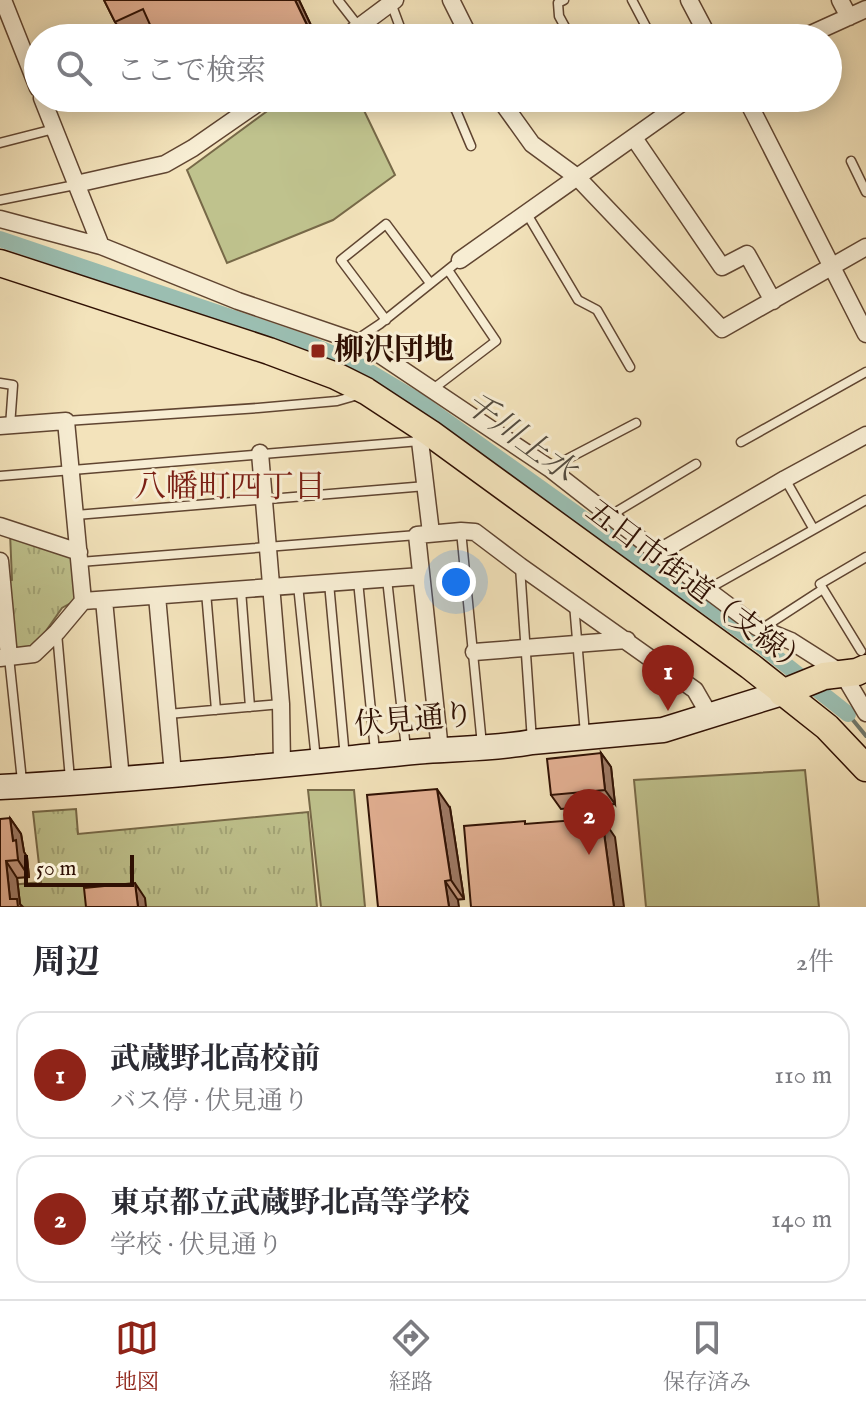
<!DOCTYPE html>
<html lang="ja">
<head>
<meta charset="utf-8">
<style>
  :root { --surface:#fff; --page:#f7f7f7; --text:#2b2b33; --muted:#7c7c81; --line:#e1e1e2; --accent:#8f2418 }
  body { margin:0; font-family:"IM FELL English","Noto Serif JP",serif; background:var(--page); color:var(--text) }
  .scale { position:absolute; left:24px; bottom:20px; width:110px; box-sizing:border-box; padding-left:8px; border:4px solid #2f1003; border-top:0; font-size:22px; line-height:28px; white-space:nowrap; color:#2f1003; -webkit-text-stroke:6px #f7edd3; paint-order:stroke }
  .you { position:absolute; left:456px; top:582px; width:28px; height:28px; margin:-20px; border:6px solid #fff; border-radius:50%; background:#1a73e8; box-shadow:0 0 0 12px #1a73e833 }
  .badge { display:grid; place-items:center; width:52px; height:52px; border-radius:50%; background:var(--accent); color:#fff; font-size:26px; font-weight:700 }
  .pin { position:absolute; translate:-50% -66px; filter:drop-shadow(0 2px 4px #0008) }
  .pin::after { content:''; position:absolute; top:42px; width:28px; height:24px; background:inherit; clip-path:polygon(0 0,100% 0,50% 100%) }
  .list { margin:0; padding:0; list-style:none }
  h2 { display:flex; justify-content:space-between; align-items:center; height:104px; margin:0; padding:0 32px; font-size:34px }
  h2 small { font-size:26px; font-weight:400; color:var(--muted) }
  .list li { display:grid; grid-template-columns:52px 1fr auto; gap:24px; align-items:center; box-sizing:border-box; height:128px; margin:0 16px 16px; padding:0 16px; border:2px solid var(--line); border-radius:24px }
  .list b { display:block; font-size:30px; white-space:nowrap }
  .list p { margin:0; font-size:26px; white-space:nowrap; color:var(--muted) }
  .list em { font-size:26px; font-style:normal; color:var(--muted) }
  .icon { flex:none; width:44px; height:44px; fill:none; stroke:currentColor; stroke-width:2; stroke-linecap:round; stroke-linejoin:round }
  .map { position:relative; flex:none; width:866px; height:907px; overflow:hidden }
  .search { position:absolute; background:var(--surface); box-shadow:0 4px 20px #0003; left:24px; right:24px; top:24px; height:88px; display:flex; align-items:center; gap:20px; box-sizing:border-box; padding:0 28px; border-radius:44px; color:var(--muted); font-size:30px }
  .sheet { height:392px; background:var(--surface) }
  nav { display:flex; justify-content:space-around; align-items:center; box-sizing:border-box; height:112px; border-top:2px solid var(--line); background:var(--surface); font-size:22px; color:var(--muted) }
  nav a { display:grid; justify-items:center; gap:4px }
  nav .on { color:var(--accent) }
  .map>svg:first-child { display:block }
  .grass { fill:#bfc28d; stroke:#776948; stroke-width:2 }
  .park { fill:url(#park-tufts); stroke:#776948; stroke-width:2 }
  .lines { fill:none; stroke-linecap:round; stroke-linejoin:round }
  .stream { stroke:#70786b; stroke-width:4 }
  .canal { stroke:#9bbeb1; stroke-width:16 }
  .lane-casing { stroke:#604531; stroke-width:11 }
  .street-casing { stroke:#604531; stroke-width:19 }
  .secondary-casing { stroke:#2f1003; stroke-width:27 }
  .primary-casing { stroke:#2f1003; stroke-width:29 }
  .lane { stroke:#f7edd3; stroke-width:8 }
  .street { stroke:#f7edd3; stroke-width:16 }
  .secondary { stroke:#f7edd3; stroke-width:24 }
  .primary { stroke:#f3e3bb; stroke-width:26 }
  .wall { fill:#c3977e; stroke:#2f1003; stroke-width:2 }
  .shaded-wall { fill:#9f7b67; stroke:#2f1003; stroke-width:2 }
  .building { fill:#e3b093; stroke:#2f1003; stroke-width:2 }
  .poi-dot { fill:#8f2418; stroke:#f7edd3; stroke-width:3 }
  .labels { text-anchor:middle; dominant-baseline:central; stroke-width:6; stroke-linejoin:round; paint-order:stroke }
  .poi-label { font-size:30px; font-weight:bold; fill:#2f1003; stroke:#f7edd3; text-anchor:start }
  .street-label { font-size:30px; fill:#2f1003; stroke:#f7edd3 }
  .water-label { font-size:32px; font-style:italic; fill:#554d40; stroke:#f7edd3 }
  .neighbourhood-label { font-size:32px; fill:#7a1f14; stroke:#f7edd3 }
</style>
</head>
<body>
<div class="map">
<svg width="866" height="907" viewBox="0 0 866 907">
  <defs>
    <pattern id="park-tufts" width="24" height="20" patternUnits="userSpaceOnUse" patternTransform="scale(2)"><rect width="24" height="20" fill="#bfc28d"/><path d="M3 7l-1-3M5 7V3M7 7l1-3M15 17l-1-3M17 17v-4M19 17l1-3" fill="none" stroke="#a4a678"/></pattern>
  </defs>
  <rect width="100%" height="100%" fill="#f3e3bb"/>
  <filter id="stains"><feTurbulence type="fractalNoise" baseFrequency=".0025" numOctaves="4"/><feColorMatrix values="0 0 0 0 .2 0 0 0 0 .09 0 0 0 0 .02 0 0 0 .5 -.17"/></filter>
  <radialGradient id="worn" r=".72"><stop offset=".6" stop-color="#630" stop-opacity="0"/><stop offset="1" stop-color="#630" stop-opacity=".3"/></radialGradient>
  <path class="grass" d="M285,98H358L395,175L333,220L227,263L187,170Z
    M805,770L819,907H646L634,780Z
    M308,790H354L365,907H321Z"/>
  <path class="park" d="M10,533L75,554L78,599L62,608L32,651L12,654L6,581L12,580Z
    M76,809L78,834L308,812L317,907H0V886L41,882L33,812Z"/>
  <g class="lines">
    <path class="stream" d="M848,714L866,736"/>
    <path class="canal" d="M0,239L310,344L355,363L417,400L762,646L848,714"/>
    <defs>
      <path id="lane" d="M338,0L359,27
        M564,0L558,3L559,16L571,38
        M632,0L652,38
        M391,3L404,38
        M428,98L455,108L471,146
        M0,143L54,129
        M851,161L866,192
        M0,200L75,185
        M527,214L578,300L597,310L630,367
        M386,320L341,260L386,224L430,283
        M356,340L380,324L460,260
        M0,383L13,385L10,426
        M433,389L496,341L448,270
        M66,421L258,408L337,401L358,395
        M741,442L866,372
        M550,468L636,423
        M0,476L420,441
        M785,479L813,528
        M76,515L426,486
        M611,515L696,464
        M461,531L482,745
        M80,562L417,535
        M520,567L532,741
        M387,579L406,749
        M358,581L375,751
        M329,583L345,758
        M298,585L316,760
        M708,589L866,500
        M241,590L250,707
        M206,592L216,710
        M574,604L585,734
        M763,628L823,589
        M57,633L70,779
        M861,651L820,584L866,557
        M9,657L22,781
        M168,714L281,704"/>
      <path id="street" d="M3,0L38,88
        M451,0L470,38
        M689,0L709,38
        M840,0L849,17
        M344,38L395,0
        M802,38L866,9
        M42,98L101,246
        M499,98L532,144L577,177L722,329L866,247
        M746,98L866,334
        M634,138L722,267L747,254L773,301
        M76,184L165,164L193,148L265,98
        M0,219L101,246L238,301L355,341L373,350L549,468L658,553L757,627L791,641L843,674L866,713
        M460,260L689,98
        M0,426L66,421L83,601
        M430,433L420,441L431,533
        M260,453L281,704L282,765
        M0,526L79,552
        M658,553L785,479L866,435
        M0,561L9,657
        M157,596L173,774
        M104,600L121,779
        M474,652L627,640
        M0,658L34,654L57,632L83,601L421,576
        M440,750L417,535L461,531L475,532L520,566L695,690L710,716"/>
      <path id="secondary" d="M0,787C135,780 269,766 403,753C446,748 489,750 532,742L663,730L782,693"/>
      <path id="primary" d="M0,263L269,351L336,376L366,391L430,433L750,666L827,727L866,768
        M782,693L824,676L857,672L866,668"/>
    </defs>
    <use href="#lane" class="lane-casing"/>
    <use href="#street" class="street-casing"/>
    <use href="#secondary" class="secondary-casing"/>
    <use href="#primary" class="primary-casing"/>
    <use href="#lane" class="lane"/>
    <use href="#street" class="street"/>
    <use href="#secondary" class="secondary"/>
    <use href="#primary" class="primary"/>
  </g>
  <path class="wall" d="M104,0H299L317,38H156L152,29L132,38H126L115,22Z
    M601,753L611,767L615,804L561,809L551,795Z
    M450,808L464,899L378,907Z
    M10,818L21,834L24,852L27,857L29,877L17,878L20,904L0,907Z"/>
  <path class="shaded-wall" d="M295,0H299L317,38H316L307,25Z
    M601,753L611,767L615,804L605,790Z
    M437,789L450,808L464,899L451,880Z
    M10,818L21,834L24,852L27,857L29,877L18,860L13,841Z
    M602,818L615,837L624,907H614Z
    M6,861L17,878L20,904L23,907H15L10,899Z
    M445,881L458,900L459,907H449Z
    M135,883L145,898L146,907H138Z"/>
  <path class="building" d="M104,0H295L307,25L277,38H156L143,9L115,22Z
    M732,30L735,38L715,37Z
    M601,753L605,790L551,795L547,759Z
    M437,789L451,880L445,881L449,907H378L367,795Z
    M10,818L13,841L16,840L18,860L6,861L10,899H17L18,907H0V819Z
    M602,818L614,907H471L464,826L525,821V824Z
    M135,883L138,907H86L84,888Z"/>
  <rect class="poi-dot" x="310" y="343" width="16" height="16" rx="4"/>
  <g class="labels">
    <g class="poi-label">
      <text x="334" y="351">柳沢団地</text>
    </g>
    <g class="street-label">
      <text transform="translate(697 589) rotate(37)">五日市街道（支線）</text>
      <text transform="translate(414 721) rotate(-5)">伏見通り</text>
    </g>
    <g class="water-label">
      <text transform="translate(519 438) rotate(36)">千川上水</text>
    </g>
    <g class="neighbourhood-label">
      <text x="230" y="488">八幡町四丁目</text>
    </g>
  </g>
  <rect width="100%" height="100%" filter="url(#stains)"/>
  <rect width="100%" height="100%" fill="url(#worn)"/>
</svg>
<div class="scale">50 m</div>
<div class="you"></div>
<div class="pin badge" style="left:668px;top:711px">1</div>
<div class="pin badge" style="left:589px;top:855px">2</div>
<div class="search"><svg class="icon" aria-label="search" viewBox="0 0 24 24"><circle cx="10" cy="10" r="6"/><path d="M15 15l6 6"/></svg>ここで検索</div>
</div>
<section class="sheet">
<h2>周辺<small>2件</small></h2>
<ul class="list">
<li><span class="badge">1</span><div><b>武蔵野北高校前</b><p>バス停 · 伏見通り</p></div><em>110 m</em></li>
<li><span class="badge">2</span><div><b>東京都立武蔵野北高等学校</b><p>学校 · 伏見通り</p></div><em>140 m</em></li>
</ul>
</section>
<nav>
<a class="on"><svg class="icon" aria-label="map" viewBox="0 0 24 24"><path d="M3 6l6-2 6 2 6-2v14l-6 2-6-2-6 2zM9 4v14M15 6v14"/></svg>地図</a>
<a><svg class="icon" aria-label="directions" viewBox="0 0 24 24"><path d="M12 3l9 9-9 9-9-9zM9 14v-3h6M13 9l2 2-2 2"/></svg>経路</a>
<a><svg class="icon" aria-label="saved" viewBox="0 0 24 24"><path d="M7 4h10v16l-5-4-5 4z"/></svg>保存済み</a>
</nav>
</body>
</html>
